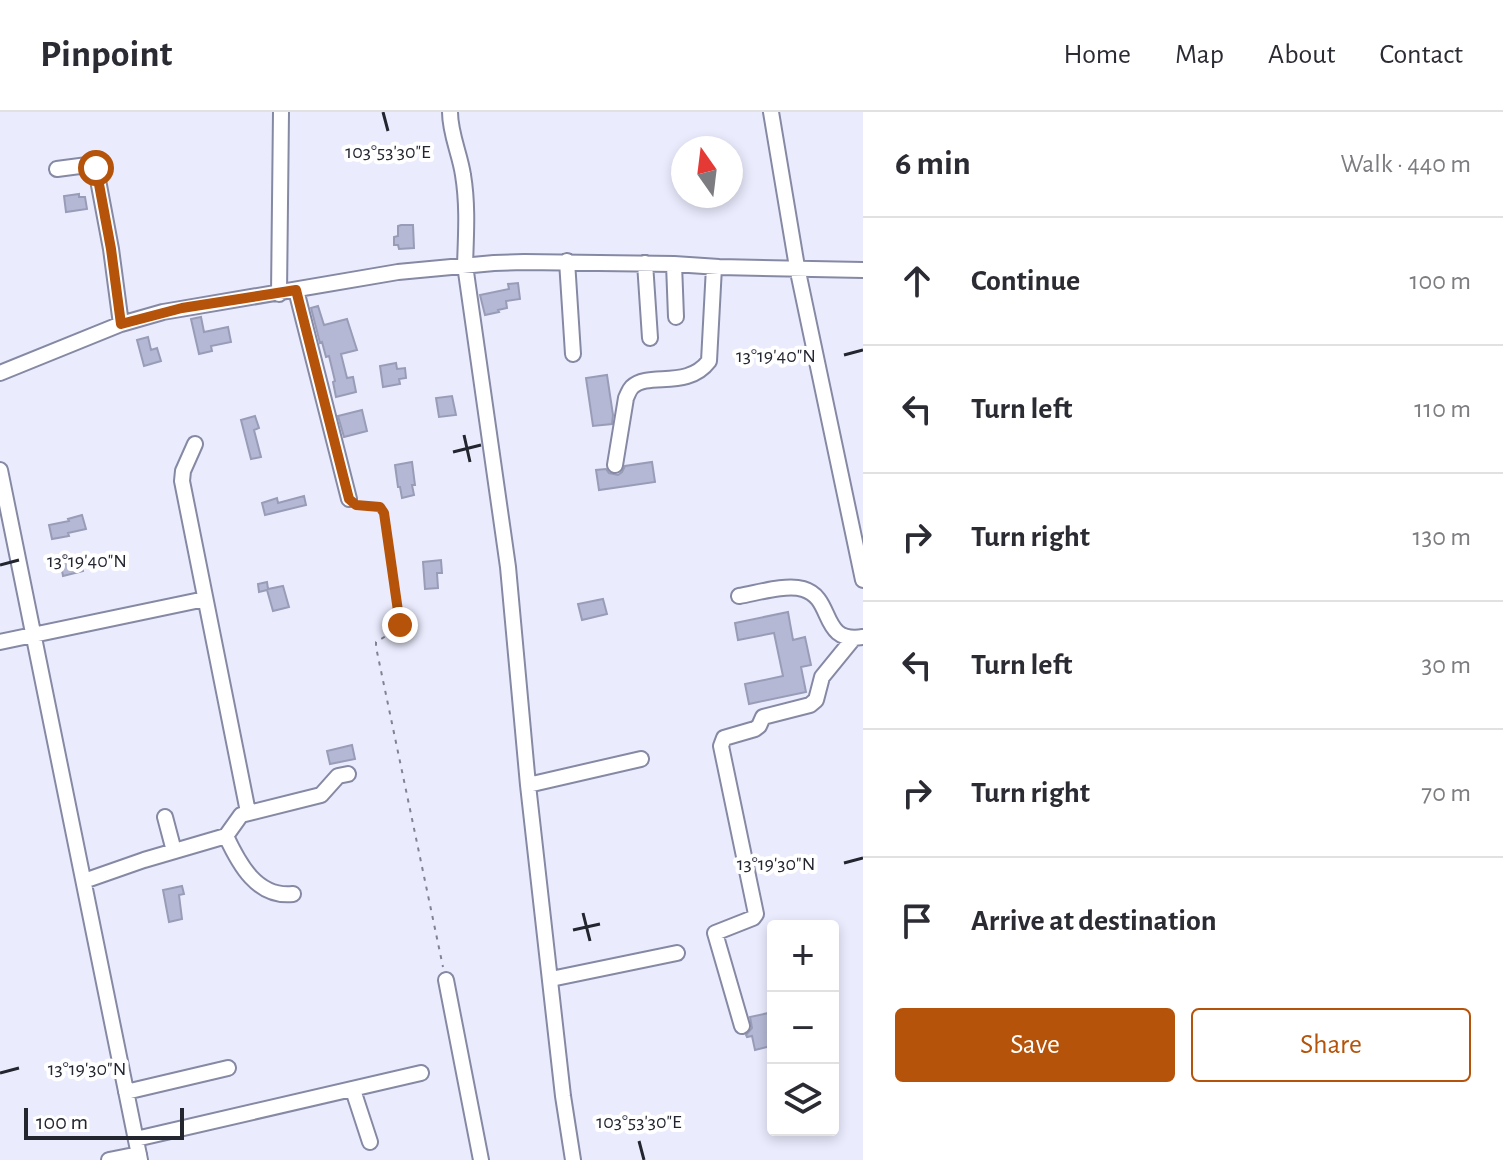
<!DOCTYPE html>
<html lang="en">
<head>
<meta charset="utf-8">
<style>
  :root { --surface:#fff; --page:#f2f2f3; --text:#2b2b33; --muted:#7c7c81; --line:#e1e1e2; --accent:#b45309 }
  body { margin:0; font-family:"Alegreya Sans",sans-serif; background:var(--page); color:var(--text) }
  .controls { position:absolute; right:24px; bottom:24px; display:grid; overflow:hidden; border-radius:8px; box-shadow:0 4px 12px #0003 }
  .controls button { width:72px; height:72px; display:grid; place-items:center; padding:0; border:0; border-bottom:2px solid var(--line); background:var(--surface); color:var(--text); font:40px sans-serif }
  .compass { position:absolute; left:671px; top:24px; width:72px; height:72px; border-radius:50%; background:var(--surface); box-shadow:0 4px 12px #0003; rotate:346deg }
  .scale { position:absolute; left:24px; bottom:20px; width:160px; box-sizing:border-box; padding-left:8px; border:4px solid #23252f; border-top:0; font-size:22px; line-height:28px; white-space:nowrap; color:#23252f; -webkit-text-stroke:6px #fff; paint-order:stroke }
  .stop { position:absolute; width:24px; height:24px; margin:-18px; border:6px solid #b45309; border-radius:50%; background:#fff }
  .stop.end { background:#b45309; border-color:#fff; box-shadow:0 2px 8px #0008 }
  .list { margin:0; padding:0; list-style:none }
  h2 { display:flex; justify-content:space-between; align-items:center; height:104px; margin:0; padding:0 32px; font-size:34px }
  h2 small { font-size:26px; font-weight:400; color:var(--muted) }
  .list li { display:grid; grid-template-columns:52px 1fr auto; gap:24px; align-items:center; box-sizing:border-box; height:128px; padding:0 32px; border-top:2px solid var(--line) }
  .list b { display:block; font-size:30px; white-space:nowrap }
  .list em { font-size:26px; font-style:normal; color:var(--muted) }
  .actions { display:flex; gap:16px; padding:24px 32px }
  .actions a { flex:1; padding:18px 0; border:2px solid var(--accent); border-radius:8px; text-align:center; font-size:28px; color:var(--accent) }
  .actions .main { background:var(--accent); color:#fff }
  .icon { flex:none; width:44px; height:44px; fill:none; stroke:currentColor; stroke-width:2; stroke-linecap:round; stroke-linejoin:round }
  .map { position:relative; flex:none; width:863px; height:1048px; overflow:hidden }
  header { display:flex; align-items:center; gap:48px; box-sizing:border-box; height:112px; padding:0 40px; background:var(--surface); border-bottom:2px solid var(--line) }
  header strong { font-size:38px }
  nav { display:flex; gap:44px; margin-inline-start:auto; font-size:28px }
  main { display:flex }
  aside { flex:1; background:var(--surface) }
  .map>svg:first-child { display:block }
  .building { fill:#b4b8d4; stroke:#999cb7; stroke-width:2 }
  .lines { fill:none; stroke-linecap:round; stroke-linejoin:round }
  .minor-casing { stroke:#8689a4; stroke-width:18 }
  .path { stroke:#818391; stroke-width:2; stroke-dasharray:4 6; stroke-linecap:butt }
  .minor { stroke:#fff; stroke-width:14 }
  .route { stroke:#b45309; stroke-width:10 }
  .ticks { fill:none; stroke:#23252f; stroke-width:3 }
  .ticks-label { font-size:20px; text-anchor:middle; fill:#23252f; stroke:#fff; stroke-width:8; stroke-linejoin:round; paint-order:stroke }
</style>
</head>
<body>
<header>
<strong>Pinpoint</strong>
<nav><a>Home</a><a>Map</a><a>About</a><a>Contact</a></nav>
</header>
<main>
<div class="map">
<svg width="863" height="1048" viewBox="0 0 863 1048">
  <rect width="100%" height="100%" fill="#eaecfe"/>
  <path class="building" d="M79,82V85H85L87,97L66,100L64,84Z
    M401,113H413L414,136L399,137L398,133H394V125L398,124V114Z
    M518,171L520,187L506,189L507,196L498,198L499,200L485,203L480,183L509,177L508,172Z
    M318,194L324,213L347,207L357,238L341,242L347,266L353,265L356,280L336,285L333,270L335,269L329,244L326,245L322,230L320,231L311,196Z
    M201,205L204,220L228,215L231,230L211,234L212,239L199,242L191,207Z
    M148,225L151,238L157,236L161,249L144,254L137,228Z
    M396,251L397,257L405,256L406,266L399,267L400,272L383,275L380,254Z
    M607,263L613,303L612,312L593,314L586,266Z
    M452,284L456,303L439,305L436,286Z
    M362,298L367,319L344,325L338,304Z
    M255,304L259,316L254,318L261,345L251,347L241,308Z
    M412,350L415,373H412L414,383L402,386L400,375H398L395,353Z
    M652,350L655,370L599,378L596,358L606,357L609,361L618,363L622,360L625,354Z
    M304,384L306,393L265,403L262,391L277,386L278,391Z
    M82,403L86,417L68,421L69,424L52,427L49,413L69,409L68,407Z
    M68,442L69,445L74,444V448L80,446L83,459L63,464L61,453H58L56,445Z
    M441,448L442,461H437L438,476L425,477L423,450Z
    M267,470L268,477L283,474L289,495L273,499L267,478L259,480L258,472Z
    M603,487L607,502L582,508L578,492Z
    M788,500L793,528L805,525L811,553L801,555L806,580L749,592L745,572L783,564L774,521L738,528L735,511Z
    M352,633L355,647L330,652L327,639Z
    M182,774L184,782L179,783L182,807L169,810L163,778Z
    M773,900V920L768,921L771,934L755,938L752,924L747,925L746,923L752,916L750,905Z"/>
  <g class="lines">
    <defs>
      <path id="minor" d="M450,0C450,22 460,42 463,63C468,93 466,123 465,153L508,455L528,673L563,984L573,1048
        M771,0L797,155L863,468
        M57,57L95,52L111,137L121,212
        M567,149L573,242
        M645,151L650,226
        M674,152L676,205
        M296,178L349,387
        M279,182L281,0
        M0,261L121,212L163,200L398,160L494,151L524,150L674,152L719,155L863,158
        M195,332L183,359L182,369L248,700
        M615,353L626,286C628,282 629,278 632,275C649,259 687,278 709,249L714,155
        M0,358L140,1048
        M739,484C757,481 786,472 803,477C835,486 819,532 863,525
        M0,530L205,487
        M528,673L641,647
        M165,705L174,739
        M226,724C239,752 257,786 293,782
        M84,769L144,748L226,724L241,703L321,683L338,664L348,662
        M551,867L677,841
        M446,868L481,1048
        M742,914L715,821L753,806L756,802L721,634L724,626L755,617L759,614L763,605L810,593L816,588L822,565L853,527
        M353,978L370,1030
        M126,980L228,956
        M136,1027L421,961
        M109,1048L139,1042"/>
    </defs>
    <use href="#minor" class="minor-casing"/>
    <path class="path" d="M360,393L380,395L384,401L400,513L396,518L376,530V535L443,855"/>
    <use href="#minor" class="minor"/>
  </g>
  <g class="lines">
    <path class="route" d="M96,56L111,137L121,212L182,196L296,178L349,387L356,393L380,395L384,401L400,513"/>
  </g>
  <path class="ticks" d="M383,0L388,19M844,243L863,238M464,323L470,350M453,340L481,333M0,453L19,448M844,751L863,746M583,801L590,829M573,818L600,812M0,961L19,956M639,1029L644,1048"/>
  <g class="ticks-label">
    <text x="388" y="46">103°53'30"E</text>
    <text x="776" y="250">13°19'40"N</text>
    <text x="87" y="455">13°19'40"N</text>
    <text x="776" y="758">13°19'30"N</text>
    <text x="87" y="963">13°19'30"N</text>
    <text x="639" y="1016">103°53'30"E</text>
  </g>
</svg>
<div class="controls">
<button>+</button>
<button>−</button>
<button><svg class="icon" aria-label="layers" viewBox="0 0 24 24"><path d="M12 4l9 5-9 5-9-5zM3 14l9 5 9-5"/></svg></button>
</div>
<svg class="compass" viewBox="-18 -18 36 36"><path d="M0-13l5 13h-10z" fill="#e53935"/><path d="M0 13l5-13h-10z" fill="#7c7c81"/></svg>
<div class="scale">100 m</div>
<div class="stop" style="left:96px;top:56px"></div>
<div class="stop end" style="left:400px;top:513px"></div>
</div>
<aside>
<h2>6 min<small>Walk · 440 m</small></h2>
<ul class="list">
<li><svg class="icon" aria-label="ahead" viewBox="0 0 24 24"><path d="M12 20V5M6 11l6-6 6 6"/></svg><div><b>Continue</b></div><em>100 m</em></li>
<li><svg class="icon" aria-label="left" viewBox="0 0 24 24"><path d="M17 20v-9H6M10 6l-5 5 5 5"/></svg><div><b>Turn left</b></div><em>110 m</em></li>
<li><svg class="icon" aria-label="right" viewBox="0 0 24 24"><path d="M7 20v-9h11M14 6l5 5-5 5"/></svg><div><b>Turn right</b></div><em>130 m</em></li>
<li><svg class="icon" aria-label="left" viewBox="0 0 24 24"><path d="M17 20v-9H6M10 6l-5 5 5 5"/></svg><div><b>Turn left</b></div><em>30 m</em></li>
<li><svg class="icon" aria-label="right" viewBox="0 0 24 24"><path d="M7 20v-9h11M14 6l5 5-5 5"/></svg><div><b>Turn right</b></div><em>70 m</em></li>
<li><svg class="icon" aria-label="arrive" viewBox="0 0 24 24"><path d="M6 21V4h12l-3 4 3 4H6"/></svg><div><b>Arrive at destination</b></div></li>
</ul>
<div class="actions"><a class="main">Save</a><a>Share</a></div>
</aside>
</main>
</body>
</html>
